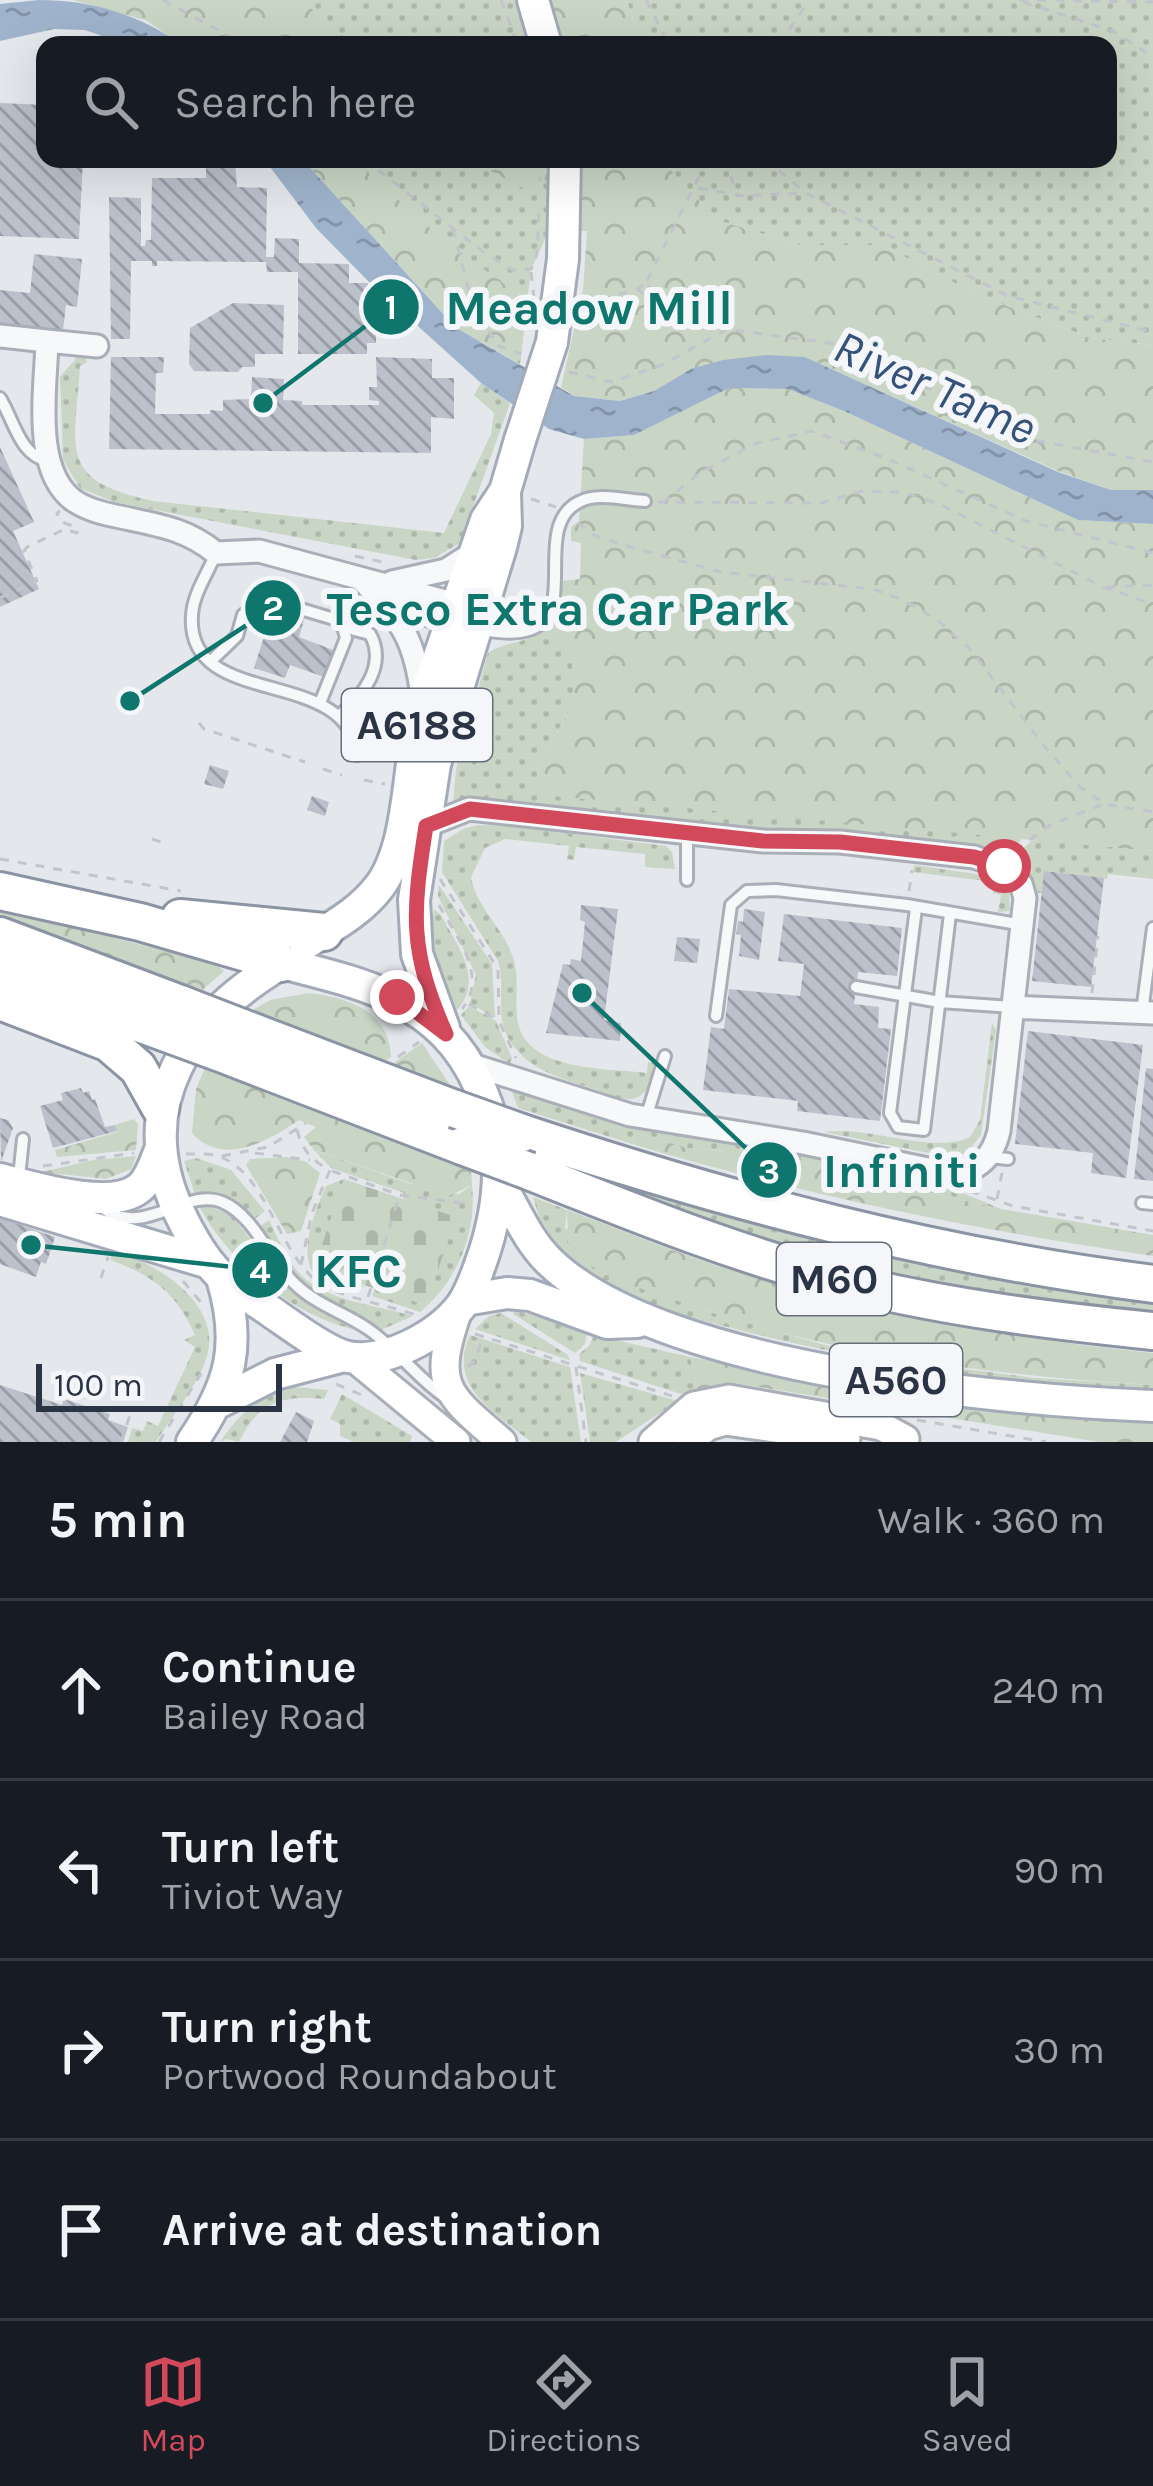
<!DOCTYPE html>
<html lang="en">
<head>
<meta charset="utf-8">
<style>
  :root { --surface:#171b24; --page:#20242c; --text:#f1f3f6; --muted:#9ea1a6; --line:#363941; --accent:#d1495b }
  body { margin:0; font-family:Karla,sans-serif; background:var(--page); color:var(--text) }
  .scale { position:absolute; left:36px; bottom:30px; width:246px; box-sizing:border-box; padding-left:12px; border:6px solid #2b3445; border-top:0; font-size:33px; line-height:42px; white-space:nowrap; color:#2b3445; -webkit-text-stroke:9px #f4f6f9; paint-order:stroke }
  .stop { position:absolute; width:36px; height:36px; margin:-27px; border:9px solid #d1495b; border-radius:50%; background:#fff }
  .stop.end { background:#d1495b; border-color:#fff; box-shadow:0 3px 12px #0008 }
  .list { margin:0; padding:0; list-style:none }
  h2 { display:flex; justify-content:space-between; align-items:center; height:156px; margin:0; padding:0 48px; font-size:51px }
  h2 small { font-size:39px; font-weight:400; color:var(--muted) }
  .list li { display:grid; grid-template-columns:78px 1fr auto; gap:36px; align-items:center; box-sizing:border-box; height:180px; padding:0 48px; border-top:3px solid var(--line) }
  .list b { display:block; font-size:45px; white-space:nowrap }
  .list p { margin:0; font-size:39px; white-space:nowrap; color:var(--muted) }
  .list em { font-size:39px; font-style:normal; color:var(--muted) }
  .icon { flex:none; width:66px; height:66px; fill:none; stroke:currentColor; stroke-width:2; stroke-linecap:round; stroke-linejoin:round }
  .map { position:relative; flex:none; width:1153px; height:1442px; overflow:hidden }
  .search { position:absolute; background:var(--surface); box-shadow:0 12px 48px #0002; left:36px; right:36px; top:36px; height:132px; display:flex; align-items:center; gap:30px; box-sizing:border-box; padding:0 42px; border-radius:24px; color:var(--muted); font-size:45px }
  .sheet { height:876px; background:var(--surface) }
  nav { display:flex; justify-content:space-around; align-items:center; box-sizing:border-box; height:168px; border-top:3px solid var(--line); background:var(--surface); font-size:33px; color:var(--muted) }
  nav a { display:grid; justify-items:center; gap:6px }
  nav .on { color:var(--accent) }
  .map>svg:first-child { display:block }
  .grass { fill:url(#grass-dots) }
  .forest { fill:url(#forest-crowns) }
  .cemetery { fill:url(#cemetery-stones) }
  .water { fill:url(#water-ripples) }
  .building { fill:url(#building-back-hatch) }
  .lines { fill:none; stroke-linecap:round; stroke-linejoin:round }
  .lane-casing { stroke:#a9aeb7; stroke-width:16 }
  .street-casing { stroke:#a9aeb7; stroke-width:27 }
  .secondary-casing { stroke:#a9aeb7; stroke-width:33 }
  .primary-casing { stroke:#a3abb8; stroke-width:36 }
  .highway-casing { stroke:#8b94a3; stroke-width:42 }
  .path { stroke:#c2c5cb; stroke-width:3; stroke-dasharray:9 9; stroke-linecap:butt }
  .lane { stroke:#f7f8fa; stroke-width:10 }
  .street { stroke:#f7f8fa; stroke-width:21 }
  .secondary { stroke:#fff; stroke-width:27 }
  .primary { stroke:#fff; stroke-width:30 }
  .highway { stroke:#fff; stroke-width:36 }
  .primary-bridge-casing { stroke:#a3abb8; stroke-width:36; stroke-linecap:butt }
  .highway-bridge-casing { stroke:#8b94a3; stroke-width:42; stroke-linecap:butt }
  .primary-bridge { stroke:#fff; stroke-width:30 }
  .highway-bridge { stroke:#fff; stroke-width:36 }
  .route { stroke:#d1495b; stroke-width:15 }
  .labels { text-anchor:middle; dominant-baseline:central; stroke-width:12; stroke-linejoin:round; paint-order:stroke }
  .shield { fill:#f4f6f9; stroke:#676e7b; stroke-width:3 }
  .shield-label { font-size:42px; font-weight:bold; fill:#2b3445 }
  .water-label { font-size:48px; font-style:italic; fill:#34527a; stroke:#f4f6f9 }
  .leader { fill:none; stroke:#0f766e; stroke-width:4.5 }
  .callout-dot { fill:#0f766e; stroke:#f4f6f9; stroke-width:4.5 }
  .mark-label { font-size:36px; text-anchor:middle; font-weight:bold; fill:#fff }
  .callout-label { font-size:48px; text-anchor:middle; font-weight:bold; fill:#0f766e; stroke:#f4f6f9; stroke-width:12; stroke-linejoin:round; paint-order:stroke }
</style>
</head>
<body>
<div class="map">
<svg width="1153" height="1442" viewBox="0 0 1153 1442">
  <defs>
    <pattern id="grass-dots" width="8" height="8" patternUnits="userSpaceOnUse" patternTransform="scale(3)"><rect width="8" height="8" fill="#c9d6c5"/><path d="M2 2h.1M6 6h.1" fill="none" stroke="#adb8ab" stroke-width="1.8" stroke-linecap="round"/></pattern>
    <pattern id="forest-crowns" width="20" height="18" patternUnits="userSpaceOnUse" patternTransform="scale(3)"><rect width="20" height="18" fill="#c9d6c5"/><path d="M2 6a3 3 0 1 1 6 0M12 15a3 3 0 1 1 6 0" fill="none" stroke="#adb8ab"/></pattern>
    <pattern id="cemetery-stones" width="16" height="16" patternUnits="userSpaceOnUse" patternTransform="scale(3)"><rect width="16" height="16" fill="#c9d6c5"/><path d="M2 7V4a2 2 0 0 1 4 0v3zM10 15v-3a2 2 0 0 1 4 0v3z" fill="#adb8ab"/></pattern>
    <pattern id="water-ripples" width="26" height="14" patternUnits="userSpaceOnUse" patternTransform="scale(3)"><rect width="26" height="14" fill="#9fb4cc"/><path d="M2 4q2-2 4 0t4 0M15 11q2-2 4 0t4 0" fill="none" stroke="#8293a7"/></pattern>
    <pattern id="building-back-hatch" width="6" height="6" patternUnits="userSpaceOnUse" patternTransform="scale(3)"><rect width="6" height="6" fill="#bbc0ca"/><path d="M-1 5l2 2M0 0l6 6M5-1l2 2" fill="none" stroke="#989da6"/></pattern>
  </defs>
  <rect width="100%" height="100%" fill="#e4e7ec"/>
  <path class="grass" d="M73,0H521L534,45H183L146,20Z
    M626,0H1153V345L1090,338L976,294L882,245H800L717,220L668,167L666,159H1108V45H644Z
    M302,159H552L553,223L531,269L520,364Z
    M78,356L85,357L87,362L80,366C75,450 56,480 153,501L444,533L491,434L494,413L474,395L481,383L510,403L460,543L434,558L416,560L114,502L80,488L63,460L60,377Z
    M544,631L572,648L574,703L536,768L544,795L1023,838L1004,857L453,805L456,769L488,653C505,641 525,644 544,631Z
    M478,825L510,826L666,846L672,852L675,869L645,867V854L576,847L574,860L567,859L569,846L505,839L485,848L471,877C476,908 506,930 514,961C520,982 513,1006 519,1027C533,1072 610,1068 647,1073L648,1062L654,1063L653,1083C646,1090 642,1098 631,1099C619,1100 605,1093 594,1089C560,1078 525,1070 507,1036C495,1012 506,985 498,961L442,872L444,841L463,829Z
    M1034,839L1153,851V879L1108,874L1107,879L1045,871L1042,893H1038L1017,860V853Z
    M914,865L996,877L1009,892L1010,911L998,912L1001,895L993,893L994,882L913,872Z
    M439,885L492,964L495,1018L470,1003L476,975L438,896Z
    M434,909L441,915C457,946 485,979 457,1010C439,981 429,942 434,909Z
    M469,1006L496,1021L512,1058L510,1064L485,1047L461,1015Z
    M992,1023L996,1030L981,1135L967,1153L955,1157L918,1151L824,1132C868,1125 933,1155 970,1137L980,1120Z
    M510,1086L951,1180V1188L1001,1209L773,1156L687,1148L636,1133L632,1144L518,1108Z
    M314,1150L408,1183L459,1194L472,1185C477,1233 457,1282 420,1312L372,1296L375,1288L426,1305L455,1217L403,1199L404,1193L331,1168Z
    M196,1158L231,1170L265,1211L252,1221C236,1200 222,1185 195,1194L184,1161Z
    M344,1179L315,1268L366,1287C355,1287 337,1289 327,1284C290,1268 315,1211 326,1186Z
    M633,1184L1153,1296V1313C974,1293 797,1259 630,1192Z
    M533,1197L567,1210L565,1228L706,1311L825,1345L926,1364L1035,1378L1153,1385V1391C1014,1382 879,1366 743,1331C696,1319 647,1306 603,1285C584,1275 567,1260 550,1248L555,1243L539,1217Z
    M206,1205L231,1215L292,1291L363,1331C298,1321 229,1263 199,1206Z
    M269,1220C277,1237 285,1256 297,1271C322,1301 377,1305 413,1316L381,1330L307,1287L258,1228Z
    M112,1250C153,1262 219,1300 208,1352C203,1378 171,1418 156,1442H128L132,1428L143,1431L147,1421L158,1426L195,1347L184,1340L195,1335C177,1293 152,1275 110,1260Z
    M514,1310L587,1332L585,1344L575,1353L513,1314Z
    M501,1313L568,1355L569,1360L475,1329L489,1316Z
    M470,1335L570,1367L581,1442H531C496,1413 446,1387 470,1335Z
    M594,1335L690,1357L697,1389L681,1394L580,1361L579,1354L589,1346Z
    M580,1373L678,1401L616,1442H590Z
    M293,1387L328,1390L324,1399C281,1395 258,1402 239,1442L226,1439L220,1442C239,1414 259,1395 293,1387Z
    M342,1394L412,1436L410,1442H354L340,1436V1424L330,1419Z"/>
  <path class="forest" d="M73,0H301L353,45H183L146,20Z
    M546,0H626L644,45H558Z
    M302,159H352L439,236L527,301L520,364L455,327Z
    M468,159H552L553,178L527,190Z
    M575,159H666L668,167L717,220L800,245H882L976,294L1090,338L1153,345V490H1111L1058,471L805,357L691,369L654,391L620,401L574,396L561,387L583,289L587,231H580L582,210H576Z
    M729,388L788,389L844,411L1078,520L1153,524V851L543,795L536,768L574,703L571,648L544,631L557,610L561,581L580,579L581,543L571,541V527L579,521L584,439L634,435Z
    M0,909L216,964L224,971L199,993L0,915Z
    M309,993C348,998 389,1010 391,1057L383,1063L249,1012L270,1000Z
    M422,1043L452,1088L391,1065Z
    M205,1068L471,1172L472,1185L449,1196L314,1150L304,1137L316,1127L299,1120C270,1140 223,1168 192,1133L196,1089Z
    M134,1119L138,1124L136,1150L57,1157L55,1150L117,1132L115,1125Z
    M636,1133L687,1148L773,1156L1001,1209L1153,1235V1256C977,1230 802,1195 632,1144Z
    M136,1156L131,1169L106,1179L42,1172L93,1160Z
    M288,1157L306,1162L320,1173L301,1231L287,1234L246,1165L250,1159Z
    M567,1210C624,1231 681,1255 740,1273C874,1314 1013,1339 1153,1353V1385C988,1375 828,1355 672,1299C635,1286 591,1276 568,1243Z
    M690,1357L957,1407L1153,1424V1442H1099L740,1384L724,1383L697,1389Z"/>
  <path class="cemetery" d="M344,1179L456,1217L426,1305L314,1269Z"/>
  <path class="water" d="M39,0C93,0 139,15 183,45H128L85,30L54,29L0,41V4Z
    M264,159H302L455,327L574,396L620,401L654,391L691,369L723,360L767,355L805,357L1058,472L1111,490H1153V524L1078,520L844,411L788,389L729,388L634,435L584,439L549,429L481,383L369,282L316,228Z"/>
  <path class="building" d="M0,103L45,105V159H83L79,239L0,236Z
    M206,159L235,161L237,187L267,188L266,257H274L275,238L299,239V263L349,264V283H368L367,324H376V343H367V354H298V272H267L266,262L157,261V266H152V261H131L130,339H111L109,197L141,198V246H145L146,240H151L152,178H206Z
    M34,254L82,259L77,307L66,305L63,330L0,323V290L30,293Z
    M233,303L284,305L283,354H255V367H242L238,372L194,371L189,364L190,328Z
    M111,357H164L163,373H156L155,414H210V410L223,411V400L251,399L252,377L284,379L283,400L302,401V405H379V401L369,400V387H377L376,357L432,359V378H454V419L431,417V453L109,449Z
    M0,447L34,522L13,531L39,589L0,607Z
    M278,593L309,603L299,637L333,650L324,677L290,665L285,678L254,668Z
    M210,765L229,771L223,789L204,784Z
    M312,796L329,802L325,816L307,810Z
    M1044,871L1104,878L1091,987L1032,981Z
    M581,905L618,909L604,1020L621,1023L620,1041L546,1033L563,964L570,965L571,959L581,961L585,922L580,920Z
    M744,909L765,912L759,960L739,956L741,935L736,934L738,921L743,922Z
    M784,914L902,928L897,976L858,972L854,1004L879,1007L878,1028L891,1029L880,1121L797,1111L798,1101L703,1090L711,1027L724,1029L729,989L800,996L804,964L778,961Z
    M677,937L700,939L697,963L674,961Z
    M1028,1031L1143,1045L1126,1178L1091,1173L1093,1153L1015,1144Z
    M1146,1068L1153,1069V1181L1134,1179Z
    M81,1088L83,1093L89,1091L92,1100L95,1099L105,1127L115,1125L117,1131L53,1148L40,1106L63,1100L61,1093Z
    M0,1118L8,1120L13,1128L1,1162Z
    M0,1218L55,1237L46,1264L41,1262L36,1277L0,1264Z
    M0,1385L62,1405L64,1399L110,1414L108,1420L128,1427L123,1442H0Z
    M296,1412L314,1421L307,1442H280Z"/>
  <g class="lines">
    <defs>
      <path id="lane" d="M0,398C14,420 19,455 48,461
        M216,553C208,573 193,594 192,615C185,712 350,664 357,755
        M485,613L528,630
        M478,629C607,656 520,531 579,502C597,492 625,500 645,501
        M211,661L237,636L243,615L264,598L334,619L343,627L346,638L320,703
        M341,714C364,695 387,664 370,634L343,627
        M687,880V833
        M916,908L890,1113L898,1127L924,1130L950,914
        M856,987L940,1002L1012,1007
        M1142,1012L1153,928
        M716,1016L731,905L747,891L776,890L907,905L1023,925
        M646,1118L665,1056
        M990,1157L1008,1159
        M19,1177L23,1139
        M1142,1203L1153,1204
        M99,1204C137,1244 186,1186 222,1202C254,1215 271,1262 296,1285C317,1305 345,1313 368,1329C396,1348 417,1378 445,1397"/>
      <path id="street" d="M0,336L47,341C46,387 31,473 76,502C92,512 111,515 130,519C164,526 189,531 216,553L259,551L467,607
        M47,341L97,346
        M362,580C402,620 416,642 422,698
        M392,582L446,570L474,552
        M386,601L459,625
        M426,826L469,809L763,841L840,842L974,857L1009,869L1021,884L1025,898L999,1131C992,1160 976,1173 947,1173L803,1143L630,1115L466,1063
        M1012,1007L1153,1013"/>
      <path id="secondary" d="M458,1310C432,1385 444,1393 502,1442
        M353,1357L456,1442
        M653,1442L694,1406L729,1399L881,1426L905,1439
        M688,1442L708,1426L725,1421L846,1438"/>
      <path id="primary" d="M533,0L546,45
        M552,342L563,259L565,159
        M305,944C331,927 359,913 379,887C412,844 407,760 422,706L486,520L505,491L520,440
        M282,963C376,987 451,1003 487,1105C506,1159 499,1213 480,1265C475,1279 469,1295 461,1306C438,1336 386,1364 348,1357C327,1353 289,1324 270,1311C253,1299 233,1288 218,1273C202,1257 189,1233 179,1212C129,1105 188,1018 282,963Z
        M444,1028L417,954L414,900L435,764L501,547L506,526L505,493
        M0,1179C33,1187 109,1211 138,1189C150,1181 155,1161 161,1148
        M501,1186C516,1211 528,1241 550,1262C661,1369 1000,1400 1153,1406
        M0,1200L209,1263
        M465,1300L507,1293L530,1295L607,1323L637,1322
        M218,1403L275,1374L344,1356
        M192,1442C231,1385 242,1345 222,1278"/>
      <path id="highway" d="M0,891L140,922L281,963
        M180,918L324,932
        M0,936L183,1005
        M0,973L161,1031
        M0,1001L109,1043L138,1068L160,1107
        M240,1027L455,1109
        M218,1052L462,1146
        M522,1133C730,1202 935,1256 1153,1284
        M529,1171C635,1213 740,1256 852,1284C950,1308 1053,1321 1153,1331"/>
    </defs>
    <use href="#lane" class="lane-casing"/>
    <use href="#street" class="street-casing"/>
    <use href="#secondary" class="secondary-casing"/>
    <use href="#primary" class="primary-casing"/>
    <use href="#highway" class="highway-casing"/>
    <path class="path" d="M163,0L245,45
      M501,0L518,45
      M646,0L669,45
      M1019,0L1153,2
      M1023,2L1113,31L1153,57
      M779,45L809,0
      M364,159L482,251L513,270L531,269L537,254L539,209
      M538,159L540,181
      M724,159L738,196L806,193L1008,296L1153,332
      M765,159L805,192
      M699,188L737,195
      M453,229L468,287L496,345L521,354
      M531,272L534,298
      M647,281L708,159
      M638,289L653,303
      M584,304L638,289L647,281C661,325 685,324 726,329
      M569,372L612,382L662,365L727,329L835,344L1038,441L1153,462
      M531,499L556,507
      M658,502L821,503L862,491L902,492L939,504L1103,587L1153,604
      M663,503L698,474L754,444L812,431L888,459L1026,521L1153,553
      M578,523L595,536L620,544L721,572L872,589L901,599L936,619L970,649L1044,746L1080,787L1105,804L1153,812
      M355,556L387,563
      M1107,587L1153,585
      M0,598L37,581L24,551L27,547L65,529L77,533V528L60,521L57,513L60,511
      M199,723L204,729L305,762
      M323,769L342,775
      M364,780L385,784
      M152,839L161,842
      M1015,851L1048,826L1101,805
      M0,859L181,891
      M440,879L498,969L499,1021L516,1058
      M909,891L912,870
      M439,905C456,936 489,977 462,1009
      M1092,993L1098,936
      M469,1004L497,1020
      M398,1057L419,1042
      M297,1130C303,1151 311,1160 330,1170L312,1213L301,1265
      M255,1153L310,1160
      M186,1154C198,1154 213,1153 223,1158C269,1179 278,1252 319,1283C336,1296 391,1306 416,1315
      M222,1156L268,1147L306,1123
      M43,1166L134,1153
      M332,1171L400,1195L462,1203
      M970,1191L1013,1206L1153,1231
      M997,1199L1002,1173
      M101,1278L108,1257
      M183,1281L204,1306
      M368,1297L399,1197
      M475,1334L672,1396
      M468,1367L475,1361L482,1339
      M576,1367L586,1442
      M336,1384L366,1397
      M917,1420L1046,1442
      M121,1442L133,1406
      M159,1442L202,1372"/>
    <use href="#lane" class="lane"/>
    <use href="#street" class="street"/>
    <use href="#secondary" class="secondary"/>
    <use href="#primary" class="primary"/>
    <use href="#highway" class="highway"/>
    <defs>
      <path id="primary-bridge" d="M520,440L552,342"/>
      <path id="highway-bridge" d="M183,1005L240,1027
        M161,1031L218,1052
        M455,1109L522,1133
        M462,1146L529,1171"/>
    </defs>
    <use href="#primary-bridge" class="primary-bridge-casing"/>
    <use href="#highway-bridge" class="highway-bridge-casing"/>
    <use href="#primary-bridge" class="primary-bridge"/>
    <use href="#highway-bridge" class="highway-bridge"/>
  </g>
  <g class="lines">
    <path class="route" d="M397,997L446,1034C409,950 412,915 426,826L470,809L763,841L840,842L974,857L1004,866"/>
  </g>
  <g class="labels">
    <g class="shield">
      <rect x="342" y="689" width="150" height="72" rx="9"/>
      <rect x="777" y="1243" width="114" height="72" rx="9"/>
      <rect x="830" y="1344" width="132" height="72" rx="9"/>
    </g>
    <g class="shield-label">
      <text x="417" y="725">A6188</text>
      <text x="834" y="1279">M60</text>
      <text x="896" y="1380">A560</text>
    </g>
    <g class="water-label">
      <text transform="translate(935 387) rotate(24)">River Tame</text>
    </g>
  </g>
  <path class="leader" d="M263 403L391 307M130 701L273 608M582 993L769 1170M31 1245L260 1270"/>
  <g class="callout-dot">
    <circle cx="263" cy="403" r="12"/>
    <circle cx="130" cy="701" r="12"/>
    <circle cx="582" cy="993" r="12"/>
    <circle cx="31" cy="1245" r="12"/>
    <circle cx="391" cy="307" r="30"/>
    <circle cx="273" cy="608" r="30"/>
    <circle cx="769" cy="1170" r="30"/>
    <circle cx="260" cy="1270" r="30"/>
  </g>
  <g class="mark-label">
    <text x="391" y="319">1</text>
    <text x="273" y="620">2</text>
    <text x="769" y="1183">3</text>
    <text x="260" y="1283">4</text>
  </g>
  <g class="callout-label">
    <text x="589" y="324">Meadow Mill</text>
    <text x="558" y="625">Tesco Extra Car Park</text>
    <text x="902" y="1187">Infiniti</text>
    <text x="358" y="1287">KFC</text>
  </g>
</svg>
<div class="scale">100 m</div>
<div class="stop" style="left:1004px;top:866px"></div>
<div class="stop end" style="left:397px;top:997px"></div>
<div class="search"><svg class="icon" aria-label="search" viewBox="0 0 24 24"><circle cx="10" cy="10" r="6"/><path d="M15 15l6 6"/></svg>Search here</div>
</div>
<section class="sheet">
<h2>5 min<small>Walk · 360 m</small></h2>
<ul class="list">
<li><svg class="icon" aria-label="ahead" viewBox="0 0 24 24"><path d="M12 20V5M6 11l6-6 6 6"/></svg><div><b>Continue</b><p>Bailey Road</p></div><em>240 m</em></li>
<li><svg class="icon" aria-label="left" viewBox="0 0 24 24"><path d="M17 20v-9H6M10 6l-5 5 5 5"/></svg><div><b>Turn left</b><p>Tiviot Way</p></div><em>90 m</em></li>
<li><svg class="icon" aria-label="right" viewBox="0 0 24 24"><path d="M7 20v-9h11M14 6l5 5-5 5"/></svg><div><b>Turn right</b><p>Portwood Roundabout</p></div><em>30 m</em></li>
<li><svg class="icon" aria-label="arrive" viewBox="0 0 24 24"><path d="M6 21V4h12l-3 4 3 4H6"/></svg><div><b>Arrive at destination</b></div></li>
</ul>
</section>
<nav>
<a class="on"><svg class="icon" aria-label="map" viewBox="0 0 24 24"><path d="M3 6l6-2 6 2 6-2v14l-6 2-6-2-6 2zM9 4v14M15 6v14"/></svg>Map</a>
<a><svg class="icon" aria-label="directions" viewBox="0 0 24 24"><path d="M12 3l9 9-9 9-9-9zM9 14v-3h6M13 9l2 2-2 2"/></svg>Directions</a>
<a><svg class="icon" aria-label="saved" viewBox="0 0 24 24"><path d="M7 4h10v16l-5-4-5 4z"/></svg>Saved</a>
</nav>
</body>
</html>
